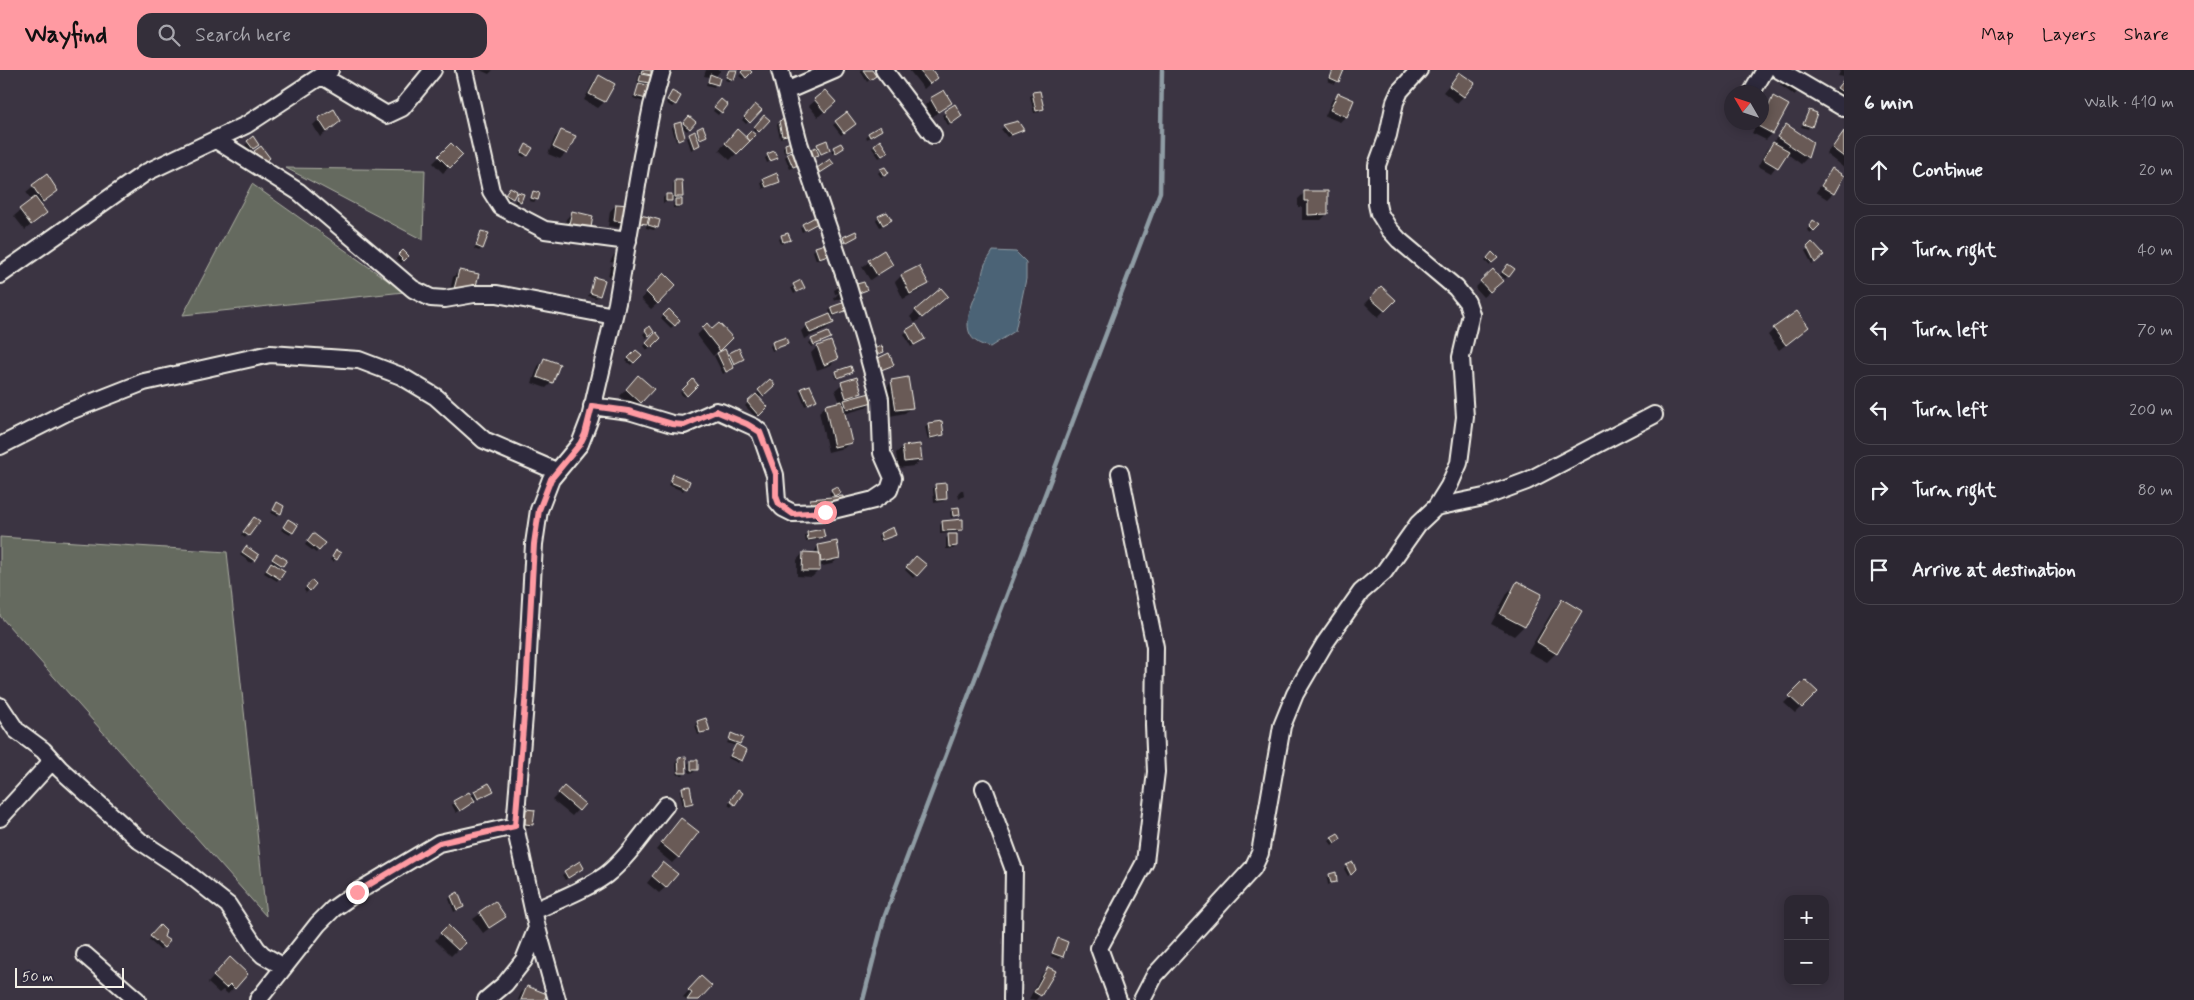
<!DOCTYPE html>
<html lang="en">
<head>
<meta charset="utf-8">
<style>
  :root { --surface:#2c2732; --page:#342f3a; --text:#f1f3f6; --muted:#a6a5ac; --line:#48444d; --accent:#ff9aa2 }
  body { margin:0; font-family:Mynerve,sans-serif; background:var(--page); color:var(--text) }
  .controls { position:absolute; right:15px; bottom:15px; display:grid; overflow:hidden; border-radius:10px; box-shadow:0 2px 12px #0003 }
  .controls button { width:45px; height:45px; display:grid; place-items:center; padding:0; border:0; border-bottom:1px solid var(--line); background:var(--surface); color:var(--text); font:25px sans-serif }
  .compass { position:absolute; left:1724px; top:15px; width:45px; height:45px; border-radius:50%; background:var(--surface); box-shadow:0 2px 12px #0003; rotate:309deg }
  .scale { position:absolute; left:15px; bottom:12px; width:109px; box-sizing:border-box; padding-left:5px; border:2px solid #f4f1e8; border-top:0; font-size:14px; line-height:18px; white-space:nowrap; color:#f4f1e8; -webkit-text-stroke:4px #2f2a3d; paint-order:stroke }
  .stop { position:absolute; width:15px; height:15px; margin:-11px; border:4px solid #ff9aa2; border-radius:50%; background:#fff }
  .stop.end { background:#ff9aa2; border-color:#fff; box-shadow:0 1px 5px #0008 }
  .list { margin:0; padding:0; list-style:none }
  h2 { display:flex; justify-content:space-between; align-items:center; height:65px; margin:0; padding:0 20px; font-size:21px }
  h2 small { font-size:16px; font-weight:400; color:var(--muted) }
  .list li { display:grid; grid-template-columns:32px 1fr auto; gap:15px; align-items:center; box-sizing:border-box; height:70px; margin:0 10px 10px; padding:0 10px; border:1px solid var(--line); border-radius:15px }
  .list b { display:block; font-size:19px; white-space:nowrap }
  .list em { font-size:16px; font-style:normal; color:var(--muted) }
  .icon { flex:none; width:28px; height:28px; fill:none; stroke:currentColor; stroke-width:2; stroke-linecap:round; stroke-linejoin:round }
  .map { position:relative; flex:none; width:1844px; height:930px; overflow:hidden }
  header { display:flex; align-items:center; gap:30px; box-sizing:border-box; height:70px; padding:0 25px; background:var(--accent); color:#111 }
  header strong { font-size:24px }
  nav { display:flex; gap:28px; margin-inline-start:auto; font-size:18px }
  .search { width:350px; height:45px; background:var(--page); display:flex; align-items:center; gap:12px; box-sizing:border-box; padding:0 18px; border-radius:15px; color:var(--muted); font-size:19px }
  main { display:flex }
  aside { flex:1; background:var(--surface) }
  .map>svg:first-child { display:block }
  .green { fill:#656b5e; stroke:#acaea3 }
  .water { fill:#4c6476; stroke:#8f9ca4 }
  .shadow { fill:#0007 }
  .lines { fill:none; stroke-linecap:round; stroke-linejoin:round }
  .stream { stroke:#8f9ca4; stroke-width:4.5 }
  .building { fill:#695a57; stroke:#f4f1e8 }
  .minor-casing { stroke:#f4f1e8; stroke-width:20 }
  .minor { stroke:#2f2a3d; stroke-width:16 }
  .route { stroke:#ff9aa2; stroke-width:6 }
</style>
</head>
<body>
<header>
<strong>Wayfind</strong>
<div class="search"><svg class="icon" aria-label="search" viewBox="0 0 24 24"><circle cx="10" cy="10" r="6"/><path d="M15 15l6 6"/></svg>Search here</div>
<nav><a>Map</a><a>Layers</a><a>Share</a></nav>
</header>
<main>
<div class="map">
<svg width="1844" height="930" viewBox="0 0 1844 930">
  <rect width="100%" height="100%" fill="#3b3442"/>
  <filter id="ink" filterUnits="userSpaceOnUse"><feTurbulence type="fractalNoise" baseFrequency=".02" numOctaves="2"/><feDisplacementMap in="SourceGraphic" scale="10" xChannelSelector="R" yChannelSelector="G"/><feConvolveMatrix kernelMatrix="1 2 1 2 8 2 1 2 1" color-interpolation-filters="sRGB"/></filter>
  <g filter="url(#ink)">
    <path class="green" d="M286,98L425,100L423,170Z
      M252,114L404,222L183,245Z
      M0,467L227,482L266,846L0,546Z"/>
    <path class="water" d="M993,181L1016,182L1026,192V209L1015,261L990,277C955,270 970,239 979,217C982,210 982,201 985,194C987,190 991,185 993,181Z"/>
    <path class="shadow" d="M480,0H493L489,4Z
      M640,0H650L647,7L655,8L646,33L633,28L640,14L637,13Z
      M706,0H721L715,7L719,8L714,17L706,15L709,7L704,6Z
      M729,0H736L730,12L725,10Z
      M745,0L750,2L743,9L739,6Z
      M860,0H870L872,8L867,12Z
      M909,0H930L936,8L924,19Z
      M1333,0H1343L1335,14L1328,11Z
      M1841,0H1844V7L1838,6Z
      M1459,3L1464,26L1457,33L1443,22Z
      M1787,5L1800,19L1794,25L1780,15Z
      M599,6L614,14L604,32L598,38L584,30L593,13Z
      M1844,9V34L1832,25Z
      M943,21L951,33L932,47L925,35Z
      M825,22L828,38L818,47L809,36Z
      M1033,24L1043,39L1040,42L1034,43L1030,26Z
      M1338,24L1346,46L1340,52L1325,46L1332,30Z
      M670,25L675,34L672,37L666,33Z
      M1774,28L1787,35L1772,64L1766,70L1752,63L1758,52H1762V45L1767,34Z
      M718,33L726,35L718,45L713,41Z
      M755,36L760,40L746,54L742,50Z
      M955,36L961,46L948,55L942,45Z
      M1809,42L1815,44L1808,59L1801,57Z
      M846,44L852,56L841,65L833,55Z
      M764,47L768,50L756,63L752,60Z
      M689,48L694,52L687,61L681,56Z
      M319,49L333,57L320,67L313,55Z
      M780,52L790,63L788,66L780,68L777,55Z
      M1018,52L1022,59L1020,62L1007,67L1001,59Z
      M674,55L684,67L676,71L672,58Z
      M1787,56L1807,88L1801,94L1786,83L1771,103L1758,96L1767,79Z
      M702,58L705,66L697,71L699,75L691,80L687,68Z
      M879,58L881,60L878,63L867,69L866,66L868,64Z
      M561,61L566,83L560,89L548,84L555,67Z
      M737,61L745,68L751,62L754,65L730,90L719,80Z
      M1844,62V98L1826,84Z
      M253,68L255,77L250,81L245,75Z
      M451,75L461,85L443,103L433,93Z
      M785,75L791,79L784,83L783,77Z
      M818,75L829,80L810,89L808,83Z
      M875,75L884,85L879,88L872,78Z
      M524,78L527,85L524,87L520,85Z
      M834,78L840,80L833,84L831,81Z
      M774,82L776,88L767,93L765,88Z
      M788,84L800,93L797,96L790,99L785,87Z
      M881,100L884,105L881,107L878,103Z
      M1832,100L1833,123L1827,129L1816,122Z
      M46,106L57,121L40,135L45,143L25,160L14,146L32,131L26,122Z
      M763,110L778,111L763,119L761,113Z
      M675,111L682,127L678,130L681,135L678,138H673V133L677,130L663,133V128L666,125L673,126V114Z
      M507,121L512,128L509,130L504,127Z
      M534,122L537,129L534,132L529,131Z
      M1305,122L1327,144L1321,150H1302V137H1298V129Z
      M519,123L520,131L517,134L514,132Z
      M616,135L628,152L622,158L608,156L610,141Z
      M572,143L589,162L562,164L566,149Z
      M641,146L647,148L646,153L650,148L658,150L656,157L654,160L646,158L647,152L646,154L638,151Z
      M879,147L890,150L880,157L876,150Z
      M814,148L817,153L802,162L800,158Z
      M1811,154L1813,160L1811,163L1807,160Z
      M482,162V178L479,181L474,179Z
      M855,162L857,166L854,168L842,174L841,171L843,168Z
      M787,164L789,169L781,174L779,169Z
      M1812,174L1822,185L1812,194L1805,181Z
      M816,178L830,184L816,190L813,181Z
      M403,181L407,186L401,193L396,189Z
      M883,182L891,195L870,210L862,197Z
      M1492,184L1496,188L1489,195L1485,191Z
      M614,185L618,186L615,193L610,192Z
      M612,195L616,196L615,203L613,206H608L610,198Z
      M918,197L927,214L921,220L903,229L895,212L901,206Z
      M1505,198L1513,200L1505,209L1500,205Z
      M459,201L467,229L449,225L453,207Z
      M595,209L599,225L596,228L588,226Z
      M658,211V233L651,239L641,229Z
      M1481,212L1495,217L1483,227L1475,218Z
      M794,215L804,217L794,224L791,218Z
      M841,216L842,227L835,231L834,228L839,223L835,224L834,220Z
      M1381,218L1394,230L1378,247L1365,234Z
      M940,232L915,253L910,247L916,240Z
      M832,238L849,239L830,248L833,253L826,259L804,269L801,261L807,255L831,245L829,241Z
      M669,240L679,250L671,258L661,248Z
      M707,255L712,261L732,268L713,286L697,265Z
      M1808,257L1779,280L1768,265L1774,259Z
      M650,258V265L646,268L643,264Z
      M907,261L923,269L911,277L904,264Z
      M656,264L659,268L647,280L644,276Z
      M829,268L811,277L809,273L812,270Z
      M831,272L837,288L831,295L817,300L811,283L817,277Z
      M773,273H787L772,281L770,276Z
      M636,281L640,285L631,295L626,291Z
      M724,281L727,287L730,284L743,289L723,304L714,286Z
      M544,290L552,312L546,318L532,313L538,296Z
      M837,302H852L836,309L834,305Z
      M693,311L697,315L684,327L680,323Z
      M769,311L773,315L759,328L767,337L756,347L745,336Z
      M892,312L911,337L905,343L890,346L886,318Z
      M632,313L652,319L634,338L620,326Z
      M842,314L861,322L855,329L871,332L865,338L844,344L850,372L844,378L828,382L819,342L826,336L840,333L835,320Z
      M802,319L815,330L805,336L799,322Z
      M928,354L943,364L940,367L928,370L925,357Z
      M571,369L575,371L569,377L566,375Z
      M903,377L921,390L914,396L898,398L896,383Z
      M674,405L689,412L683,421L668,415Z
      M936,416L946,429L943,431L934,433L933,418Z
      M832,420L839,423L834,428L805,436L811,430L832,428L829,423Z
      M961,420H963L964,426L959,429L958,423Z
      M277,434L280,443L277,446L271,443Z
      M953,439L959,444L951,448L950,442Z
      M251,451L258,452L245,468L241,465Z
      M288,451L292,462L290,465L281,460Z
      M942,452L962,459L959,462L940,464V455Z
      M808,463L824,467L821,469L806,472L805,466Z
      M880,464H895L880,472L878,466Z
      M949,466L956,476L953,479H946V468Z
      M310,467L318,480L316,483L305,475Z
      M818,476L839,488L832,494L818,497V501L812,507L797,506V490L803,483L813,484Z
      M246,477L254,490L251,493L240,485Z
      M336,482V489L333,492L330,490Z
      M274,487L285,490L278,498L279,508L277,511L264,503Z
      M916,488L925,495L913,508L905,500Z
      M1518,513L1541,525L1524,556L1514,566L1491,554L1508,522Z
      M309,514V520L306,523L304,520Z
      M1562,531L1556,583L1547,592L1528,582L1553,540Z
      M1805,612L1816,622L1795,643L1784,633Z
      M697,652L708,660L698,665L695,655Z
      M732,664L739,674L737,676L746,680L738,693L728,688L736,676L727,673Z
      M679,689L686,702L683,705H677L676,692Z
      M691,691L697,699L694,702L689,703L688,694Z
      M488,714L489,723L474,730L456,743L452,735L454,732L470,726Z
      M564,718L583,734L572,746L552,730Z
      M683,719L692,733L683,737L680,721Z
      M742,723L731,737L728,735L735,724Z
      M526,740L532,754L529,757L523,756L524,743Z
      M675,756L678,787L672,793L656,780Z
      M1337,765V771L1332,775L1329,771Z
      M580,793L583,798L565,810L562,805Z
      M1347,796L1355,799L1348,806L1344,799Z
      M657,800L666,817L659,823L647,813Z
      M1330,805L1336,811L1328,815L1327,808Z
      M451,827L463,837L454,842L449,829Z
      M495,833L504,847L483,863L473,849Z
      M160,857L163,867L168,871L160,880L149,870Z
      M448,857L464,873L451,886L435,870Z
      M1058,870L1062,886L1059,889L1051,886Z
      M224,895L246,904L228,924L223,920L219,923L208,913Z
      M1049,898L1040,925L1036,930L1029,929L1042,904Z
      M701,908L698,930H686L683,927Z
      M527,917L543,930H518L521,923Z"/>
    <g class="lines">
      <path class="stream" d="M863,930L884,848L1160,122L1162,0"/>
    </g>
    <path class="building" d="M642,0H651V5L641,3Z
      M729,0H737L734,10L726,7Z
      M743,0H750L752,2L746,8L741,2Z
      M863,0H872L876,6L870,10Z
      M919,0H932L938,8L930,14Z
      M1333,0H1344L1339,12L1330,8Z
      M1459,2L1475,13L1464,27L1449,16Z
      M641,4L657,7L655,14L639,11Z
      M710,4L720,8L718,15L708,12Z
      M599,5L615,14L605,32L589,24Z
      M1844,9V23L1837,18Z
      M639,13L654,17L650,30L635,26Z
      M825,20L836,32L825,42L814,29Z
      M944,20L952,33L938,42L930,28Z
      M672,21L681,26L676,35L667,30Z
      M1040,21L1044,39L1036,41L1032,22Z
      M1338,23L1354,30L1347,47L1330,40Z
      M1773,26L1789,35L1773,64L1758,56L1762,52Z
      M721,29L728,35L722,43L714,37Z
      M755,34L762,40L750,53L744,47Z
      M955,34L962,46L951,54L944,41Z
      M334,39L341,51L327,62L318,48Z
      M1809,40L1817,43L1812,57L1803,54Z
      M847,42L856,54L844,63L835,51Z
      M764,45L770,50L759,62L754,57Z
      M689,46L696,52L690,59L683,53Z
      M788,48L792,64L782,66L779,51Z
      M1018,51L1024,60L1011,65L1003,55Z
      M681,52L685,67L678,70L674,54Z
      M1786,54L1813,72L1808,88L1777,67Z
      M703,56L707,66L700,69L697,59Z
      M880,56L882,60L870,67L868,63Z
      M737,59L750,71L737,84L725,73Z
      M561,60L576,66L567,84L553,77Z
      M695,61L700,75L694,78L689,64Z
      M751,61L756,65L750,71L746,66Z
      M1844,61V87L1832,78Z
      M253,66L259,75L253,79L247,71Z
      M827,70L830,80L821,84L817,74Z
      M880,70L888,82L882,86L874,75Z
      M791,72L792,79L786,81L785,74Z
      M1773,72L1789,81L1778,98L1763,89Z
      M451,73L463,85L450,98L438,86Z
      M841,73L844,78L836,83L833,77Z
      M526,74L533,78L528,86L522,82Z
      M261,76L270,88L264,93L254,81Z
      M816,77L819,85L813,87L810,80Z
      M795,80L801,94L793,97L787,83Z
      M774,81L778,88L770,91L767,84Z
      M830,89L834,94L820,103L817,98Z
      M885,97L889,103L884,106L880,99Z
      M1832,98L1844,106L1834,124L1821,116Z
      M777,103L780,112L766,117L763,109Z
      M47,104L58,121L43,132L32,115Z
      M675,110H682L683,127H675Z
      M510,117L517,121L513,129L505,124Z
      M533,121L540,123L538,130L531,128Z
      M1304,121H1328V144L1308,145V131H1304Z
      M518,122L524,124L521,132L516,129Z
      M666,124H672V131H666Z
      M35,127L47,143L31,155L19,139Z
      M675,129H682V136H675Z
      M616,134L631,135L629,152L614,151Z
      M572,141L593,146L590,163L568,158Z
      M887,142L892,150L883,155L878,146Z
      M640,145L649,147L647,154L639,153Z
      M650,147L660,150L658,158L648,155Z
      M815,147L818,153L805,160L802,154Z
      M1813,150L1820,155L1814,161L1809,156Z
      M481,161L489,163L483,179L476,176Z
      M856,161L858,166L845,173L843,167Z
      M788,163L791,170L783,172L781,165Z
      M1812,172L1824,185L1815,193L1807,177Z
      M828,173L831,184L819,188L815,177Z
      M403,180L409,186L404,191L398,185Z
      M884,180L893,195L877,205L868,190Z
      M1492,182L1498,188L1492,193L1487,188Z
      M1508,194L1515,199L1509,207L1502,202Z
      M919,196L929,214L910,224L901,205Z
      M1493,199L1503,211L1490,222L1480,211Z
      M459,200L479,204L474,224L454,219Z
      M664,203L676,215L658,234L646,222Z
      M594,207L605,210L600,226L590,223Z
      M801,210L805,218L797,222L793,214Z
      M864,212L867,220L856,224L853,215Z
      M1381,216L1396,230L1385,241L1370,228Z
      M941,218L948,226L922,248L915,240Z
      M848,231L851,239L834,245L831,237Z
      M669,239L680,250L675,256L663,245Z
      M1797,241L1809,257L1786,275L1773,258Z
      M830,244L834,253L810,263L806,254Z
      M707,253L712,259L719,253L733,268L720,281L702,258Z
      M916,254L925,269L914,275L906,260Z
      M650,256L654,262L649,266L645,260Z
      M656,262L661,268L651,278L646,273Z
      M828,262L831,268L814,275L811,269Z
      M786,267L788,274L774,279L772,272Z
      M831,271L838,289L824,295L817,276Z
      M882,276L884,282L873,286L871,280Z
      M739,278L744,289L734,294L729,283Z
      M725,279L734,298L726,302L717,283Z
      M636,280L642,285L634,293L628,288Z
      M889,283L894,295L881,300L876,289Z
      M544,288L560,294L553,313L537,307Z
      M851,296L853,302L838,308L836,301Z
      M638,305L654,319L641,333L626,319Z
      M857,307L862,323L846,328L841,312Z
      M908,307L913,338L896,340L891,310Z
      M693,309L698,315L687,326L682,320Z
      M770,309L775,315L763,326L758,320Z
      M810,315L817,330L808,334L801,318Z
      M870,323L873,332L847,339L844,330Z
      M756,324L768,337L759,346L747,332Z
      M842,331L852,373L834,377L825,335Z
      M942,351L944,365L930,368L928,353Z
      M920,374L922,390L904,392L902,376Z
      M673,404L690,411L687,419L670,412Z
      M946,413L947,429L937,430L935,414Z
      M837,416L841,423L834,426L831,419Z
      M843,426V434L811,436L810,429Z
      M277,432L284,436L281,444L273,440Z
      M959,437L960,445L953,446L952,438Z
      M254,447L260,451L249,466L243,462Z
      M288,449L298,455L293,463L283,457Z
      M963,449V460L943,461L942,451Z
      M893,457L896,465L882,470L880,463Z
      M823,459L825,467L808,470L807,462Z
      M313,463L326,473L319,481L307,471Z
      M948,464H957V476L949,477Z
      M837,471L840,488L821,492L818,475Z
      M246,476L259,485L255,491L242,482Z
      M336,480L341,483L337,490L332,487Z
      M803,482L820,483V501H802Z
      M276,483L287,490L283,496L272,489Z
      M916,486L927,495L917,506L906,497Z
      M271,492L285,501L280,509L266,500Z
      M312,510L316,514L310,521L306,517Z
      M1517,511L1542,524L1525,557L1500,544Z
      M1562,529L1582,541L1557,584L1537,572Z
      M1805,610L1818,622L1802,638L1789,626Z
      M706,648L710,661L700,663L697,651Z
      M731,663L743,668L740,674L729,670Z
      M736,674L747,680L742,691L730,686Z
      M686,687L687,703H679L678,688Z
      M691,690H698V700H691Z
      M489,713L494,721L478,729L474,721Z
      M564,716L585,734L579,741L558,723Z
      M690,716L693,733L685,735L682,717Z
      M738,719L743,723L735,735L730,731Z
      M469,722L475,731L460,741L453,731Z
      M526,739L535,740L533,755L525,754Z
      M681,748L699,762L679,788L661,773Z
      M1338,763L1341,769L1335,773L1331,767Z
      M580,791L584,798L568,808L564,801Z
      M663,792L678,804L666,818L652,806Z
      M1353,792L1356,800L1351,805L1346,795Z
      M1336,802L1337,812L1331,813L1329,804Z
      M458,822L464,837L457,840L451,826Z
      M495,831L506,847L489,858L479,842Z
      M160,855L166,861L164,867L170,871L164,878L150,866Z
      M448,855L466,873L458,880L440,863Z
      M1058,868L1068,872L1063,887L1052,883Z
      M230,887L248,904L235,919L230,914L226,918L213,906Z
      M1048,897L1056,901L1041,926L1034,922Z
      M701,906L712,916L699,930H687L692,923L688,920Z
      M527,916L547,924L544,930H521Z"/>
    <g class="lines">
      <defs>
        <path id="minor" d="M464,0L491,121L501,137L545,160L628,171
          M884,0L933,65
          M1779,0L1844,38
          M322,6L387,45L402,38L433,0
          M786,21L835,0
          M1752,22L1765,0
          M216,70L299,122L413,219L431,228L445,229L474,224H497L614,246
          M0,205L145,103L246,55L330,0
          M592,336L629,341L672,354L684,355L716,341L721,342L754,357L760,362L775,405L777,431L783,438L793,443L825,442L874,430L889,420L893,408L882,383L880,329L864,270L846,210L799,73L780,0
          M0,376L65,343L144,312L270,284L359,290L401,306L436,327L484,370L556,401
          M1436,437L1484,427L1527,411L1654,345
          M0,636L16,660L43,680L60,699L140,771L181,798L228,835L257,879L263,885L284,897
          M984,718L1014,800L1012,930
          M0,748L52,691
          M534,841C558,830 585,820 606,805C628,788 648,756 666,735
          M537,858L557,930
          M85,885L137,930
          M258,930L318,854L333,839L357,822L439,773L515,756L526,621L534,474L539,440L551,409L580,374L590,348L617,233L642,86L652,36L662,0
          M486,930L505,914L524,890L537,858L515,756
          M1118,930L1099,878L1145,792L1156,702L1154,655L1155,577L1120,403
          M1142,930L1155,905L1253,798L1260,783L1282,656L1295,624L1325,573L1361,522L1384,502L1418,454L1436,437L1449,416L1459,393L1465,347L1461,287L1471,244L1467,232L1456,218L1399,170L1389,159L1379,143L1377,134V95L1388,65L1395,32L1400,21L1419,0"/>
      </defs>
      <use href="#minor" class="minor-casing"/>
      <use href="#minor" class="minor"/>
    </g>
  </g>
  <g class="lines" filter="url(#ink)">
    <path class="route" d="M357,822L439,773L515,756L526,621L534,474L539,440L551,409L580,374L585,364L592,336L628,341L672,354L684,355L716,341L747,354L760,362L776,404V426L779,434L793,444L825,442"/>
  </g>
</svg>
<div class="controls">
<button>+</button>
<button>−</button>
</div>
<svg class="compass" viewBox="-18 -18 36 36"><path d="M0-13l5 13h-10z" fill="#e53935"/><path d="M0 13l5-13h-10z" fill="#a6a5ac"/></svg>
<div class="scale">50 m</div>
<div class="stop" style="left:825px;top:442px"></div>
<div class="stop end" style="left:357px;top:822px"></div>
</div>
<aside>
<h2>6 min<small>Walk · 410 m</small></h2>
<ul class="list">
<li><svg class="icon" aria-label="ahead" viewBox="0 0 24 24"><path d="M12 20V5M6 11l6-6 6 6"/></svg><div><b>Continue</b></div><em>20 m</em></li>
<li><svg class="icon" aria-label="right" viewBox="0 0 24 24"><path d="M7 20v-9h11M14 6l5 5-5 5"/></svg><div><b>Turn right</b></div><em>40 m</em></li>
<li><svg class="icon" aria-label="left" viewBox="0 0 24 24"><path d="M17 20v-9H6M10 6l-5 5 5 5"/></svg><div><b>Turn left</b></div><em>70 m</em></li>
<li><svg class="icon" aria-label="left" viewBox="0 0 24 24"><path d="M17 20v-9H6M10 6l-5 5 5 5"/></svg><div><b>Turn left</b></div><em>200 m</em></li>
<li><svg class="icon" aria-label="right" viewBox="0 0 24 24"><path d="M7 20v-9h11M14 6l5 5-5 5"/></svg><div><b>Turn right</b></div><em>80 m</em></li>
<li><svg class="icon" aria-label="arrive" viewBox="0 0 24 24"><path d="M6 21V4h12l-3 4 3 4H6"/></svg><div><b>Arrive at destination</b></div></li>
</ul>
</aside>
</main>
</body>
</html>
